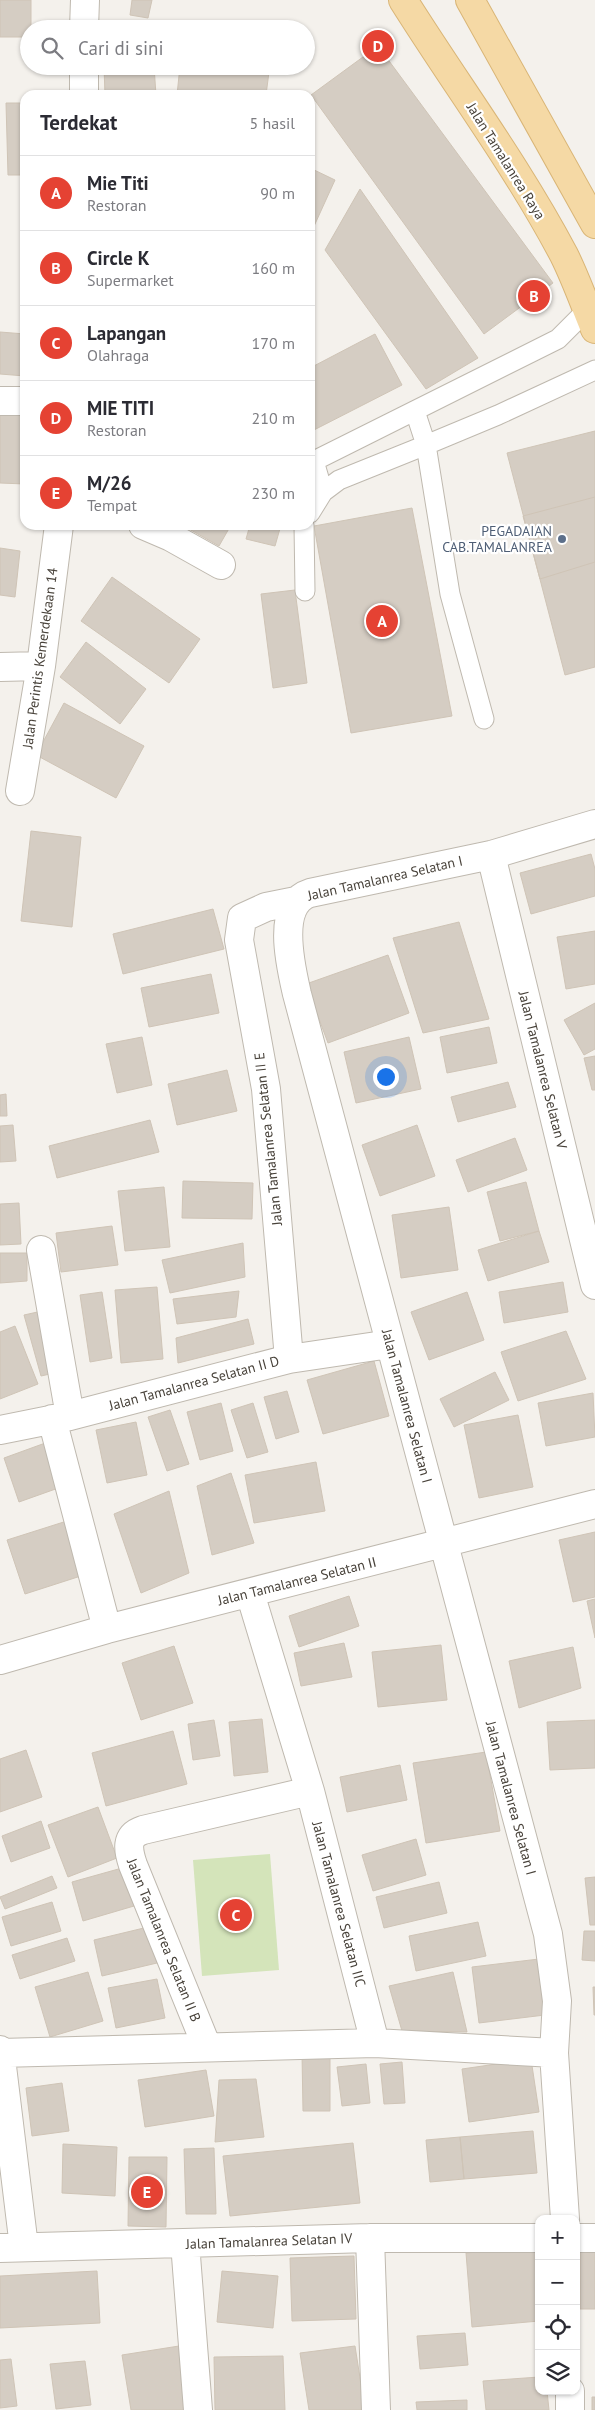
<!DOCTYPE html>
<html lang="id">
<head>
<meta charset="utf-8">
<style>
  :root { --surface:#fff; --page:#f2f2f3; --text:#2b2b33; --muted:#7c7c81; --line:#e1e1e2; --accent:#e54233 }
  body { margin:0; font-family:"PT Sans",sans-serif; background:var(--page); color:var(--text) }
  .controls { position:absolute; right:15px; bottom:15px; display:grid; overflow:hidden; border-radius:10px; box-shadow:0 1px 4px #0004 }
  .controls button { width:45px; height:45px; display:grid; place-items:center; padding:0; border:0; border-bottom:1px solid var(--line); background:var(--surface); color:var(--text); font:25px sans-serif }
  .you { position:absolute; left:385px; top:1076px; width:18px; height:18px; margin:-12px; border:4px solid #fff; border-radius:50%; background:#1a73e8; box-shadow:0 0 0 8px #1a73e833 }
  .badge { display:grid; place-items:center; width:32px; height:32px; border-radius:50%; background:var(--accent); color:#fff; font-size:16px; font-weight:700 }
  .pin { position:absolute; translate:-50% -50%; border:2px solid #fff; box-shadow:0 1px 5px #0006 }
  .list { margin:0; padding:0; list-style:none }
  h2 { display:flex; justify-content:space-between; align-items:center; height:65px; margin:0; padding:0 20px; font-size:21px }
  h2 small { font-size:16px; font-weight:400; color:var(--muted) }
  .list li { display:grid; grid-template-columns:32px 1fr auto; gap:15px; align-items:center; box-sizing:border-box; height:75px; padding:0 20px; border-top:1px solid var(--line) }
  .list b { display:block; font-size:19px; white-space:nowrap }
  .list p { margin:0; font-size:16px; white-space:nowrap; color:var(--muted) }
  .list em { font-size:16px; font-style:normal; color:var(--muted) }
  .icon { flex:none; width:28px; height:28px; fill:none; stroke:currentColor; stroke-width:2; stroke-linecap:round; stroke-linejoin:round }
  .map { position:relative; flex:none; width:595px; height:2410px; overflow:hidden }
  .search { position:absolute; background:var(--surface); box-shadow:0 1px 4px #0004; left:20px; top:20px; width:295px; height:55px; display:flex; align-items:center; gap:12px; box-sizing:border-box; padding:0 18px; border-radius:28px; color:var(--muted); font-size:19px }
  .panel { position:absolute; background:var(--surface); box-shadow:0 1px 4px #0004; left:20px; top:90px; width:295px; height:440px; border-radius:15px }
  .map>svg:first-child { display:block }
  .green { fill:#d4e4ba }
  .building { fill:#d5cdc3; stroke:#cfc4b6 }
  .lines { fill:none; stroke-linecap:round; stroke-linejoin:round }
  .service-casing { stroke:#bfb9af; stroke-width:21 }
  .minor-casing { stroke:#bfb9af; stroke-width:30 }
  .primary-casing { stroke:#d9b576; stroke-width:30 }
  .service { stroke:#fff; stroke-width:19 }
  .minor { stroke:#fff; stroke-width:28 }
  .primary { stroke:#f5d9a5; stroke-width:28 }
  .service-dot { fill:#5c6f8a; stroke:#fff; stroke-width:2 }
  .labels { text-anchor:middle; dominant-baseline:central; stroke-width:4.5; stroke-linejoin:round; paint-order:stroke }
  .street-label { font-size:14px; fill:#48423a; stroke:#fff }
  .service-label { font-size:14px; fill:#4e5e75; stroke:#fff; text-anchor:end }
</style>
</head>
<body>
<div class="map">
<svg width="595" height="2410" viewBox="0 0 595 2410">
  <rect width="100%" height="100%" fill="#f4f1ec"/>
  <path class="green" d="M270,1854L279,1970L202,1976L193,1860Z"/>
  <path class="building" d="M0,0H31V29H29V37H0Z
    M132,0H152L148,18L130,15Z
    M378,46L553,283L484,334L311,95Z
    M104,66H154L156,95H105Z
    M180,66H220L269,72L266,95H177Z
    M6,103H25V175H8Z
    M310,168L335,180L310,235Z
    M360,189L478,358L426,389L325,250Z
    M0,332L25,334V376L0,374Z
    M375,334L402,385L310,432V368Z
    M0,411L25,412V484L0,483Z
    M595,431V667L565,675L507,453Z
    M595,497V562L540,579L523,516Z
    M412,508L452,716L351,733L314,526Z
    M182,525H231L219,546Z
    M250,525H281L275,546L246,539Z
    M0,548L20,551L15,597L0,595Z
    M112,577L200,639L169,683L81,621Z
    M295,590L307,683L273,688L261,594Z
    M86,642L146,689L120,724L60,677Z
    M64,703L144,746L116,798L36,755Z
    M31,831L81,837L72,927L21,921Z
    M591,854L595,869V896L531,914L520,873Z
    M213,909L224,949L123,974L113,934Z
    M459,922L489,1019L423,1033L393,938Z
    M595,931V984L566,989L557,937Z
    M388,955L409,1013L328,1043L306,984Z
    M211,974L219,1013L149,1027L141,988Z
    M595,1003V1049L584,1055L564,1020Z
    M489,1027L497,1063L447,1073L440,1037Z
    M142,1037L152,1085L117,1093L106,1044Z
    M409,1037L421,1089L356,1103L344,1052Z
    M595,1056V1090H592L584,1058Z
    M227,1070L237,1111L177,1125L168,1084Z
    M508,1082L516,1107L458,1122L451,1097Z
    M6,1094L7,1116H0V1095Z
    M150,1120L159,1152L57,1178L49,1146Z
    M13,1125L16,1161L0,1162V1126Z
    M417,1125L435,1176L380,1196L362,1145Z
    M515,1138L527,1170L468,1192L456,1160Z
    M183,1181L253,1183L252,1219L182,1218Z
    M526,1182L539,1231L500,1241L487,1192Z
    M164,1187L170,1247L125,1251L118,1191Z
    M19,1203L21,1244L0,1245V1204Z
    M449,1207L458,1270L401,1278L392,1215Z
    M112,1226L118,1265L61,1272L56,1233Z
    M539,1231L549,1262L488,1281L478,1250Z
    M243,1243L245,1277L170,1293L162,1260Z
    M0,1253H27V1281L0,1283Z
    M563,1282L568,1312L504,1323L499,1292Z
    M157,1287L163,1359L121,1363L115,1290Z
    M239,1291L236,1317L177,1324L173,1299Z
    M102,1292L112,1358L90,1362L80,1295Z
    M467,1292L484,1340L429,1360L411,1312Z
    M42,1311L59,1372L41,1376L24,1315Z
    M248,1319L254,1344L178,1363L176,1338Z
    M15,1326L38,1384L0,1399V1332Z
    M566,1331L586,1379L518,1401L501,1352Z
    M374,1361L389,1416L323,1434L307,1380Z
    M495,1372L509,1400L454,1427L440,1399Z
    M287,1391L299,1432L276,1439L264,1397Z
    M593,1393L595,1437L546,1446L538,1403Z
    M221,1403L233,1451L200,1460L187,1412Z
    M253,1403L268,1452L247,1458L231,1410Z
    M170,1410L189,1464L167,1471L148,1417Z
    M518,1415L533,1487L479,1498L464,1425Z
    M136,1422L147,1475L107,1483L96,1430Z
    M48,1442L64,1486L19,1502L4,1458Z
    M316,1462L325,1511L254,1523L245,1475Z
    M231,1473L254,1543L212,1555L197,1486Z
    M169,1491L189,1573L141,1593L114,1514Z
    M70,1520L87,1574L25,1594L7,1540Z
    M595,1532V1597L573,1602L559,1540Z
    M349,1596L359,1626L299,1647L289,1616Z
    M595,1599V1638L587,1601Z
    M344,1643L352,1677L301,1686L294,1653Z
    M441,1645L447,1700L378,1707L372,1652Z
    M174,1646L193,1703L141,1720L122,1663Z
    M573,1647L581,1688L519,1708L509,1661Z
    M262,1719L268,1772L234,1776L229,1722Z
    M214,1720L220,1756L193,1760L188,1724Z
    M595,1720V1768L550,1770L547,1722Z
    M173,1731L187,1784L106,1806L92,1753Z
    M26,1750L42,1797L0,1812V1759Z
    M486,1752L500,1831L426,1843L413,1763Z
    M400,1765L407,1800L347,1812L340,1777Z
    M98,1807L117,1858L68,1877L48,1825Z
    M41,1821L50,1848L11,1862L2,1836Z
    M416,1839L426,1875L373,1891L362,1855Z
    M122,1868L134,1906L83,1921L72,1882Z
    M52,1876L57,1888L5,1909L0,1897Z
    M595,1877V1925H590L585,1878Z
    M439,1882L447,1913L384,1928L376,1897Z
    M52,1902L61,1931L11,1946L2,1917Z
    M478,1922L486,1956L416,1971L409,1936Z
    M148,1927L157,1963L102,1976L94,1940Z
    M584,1931H595V1961L582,1960Z
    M67,1938L75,1961L20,1979L12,1955Z
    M539,1959L545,2015L479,2023L472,1967Z
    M88,1972L103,2021L50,2037L35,1987Z
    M453,1972L467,2032L402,2031L389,1986Z
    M157,1979L165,2018L116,2028L108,1988Z
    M593,1987H595V2015H594Z
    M302,2054L330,2055V2111H303Z
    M531,2059L539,2112L469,2122L462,2069Z
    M402,2062L405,2103L384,2104L380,2064Z
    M366,2064L370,2103L342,2106L337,2067Z
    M206,2070L214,2116L145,2127L138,2080Z
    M256,2079L264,2137L215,2142L219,2080Z
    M62,2083L69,2131L32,2136L26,2088Z
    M533,2131L537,2173L464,2179L460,2137Z
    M460,2137L464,2179L430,2182L426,2140Z
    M353,2143L360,2203L230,2216L223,2156Z
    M63,2144L117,2147L115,2196L62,2193Z
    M214,2148L216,2214H186L184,2149Z
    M129,2157H167L166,2227L128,2226Z
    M539,2247V2321L472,2327L466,2253Z
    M580,2248H595V2309H580Z
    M354,2256L356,2319L292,2321L290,2258Z
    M97,2271L100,2323L0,2328V2276Z
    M222,2271L278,2276L273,2328L217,2322Z
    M465,2333L468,2365L420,2369L417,2336Z
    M179,2346L189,2410H131L122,2355Z
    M355,2346L365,2410H309L300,2353Z
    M283,2356L285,2410H215L214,2357Z
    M11,2359L17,2406L0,2408V2360Z
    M85,2361L91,2405L56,2409L50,2364Z
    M539,2377V2391H547L549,2410H486L483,2381Z
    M592,2397H595V2410H592Z
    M467,2400V2410H417L416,2402Z"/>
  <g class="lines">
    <defs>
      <path id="service" d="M323,492L314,461L558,339L587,310
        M310,513L323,492L339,480L426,445L415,411
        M304,525L305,591
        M484,719L450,594L426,445L498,415L595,370"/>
      <path id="minor" d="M84,29L85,0
        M84,95V66
        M0,401H25
        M143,525L171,537L221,565
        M0,667L41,666
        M20,791L41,666L59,525
        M491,855L595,1285
        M41,1250L70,1416
        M289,1359L266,1089L239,940L242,918L266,907L296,901
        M52,1419L107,1629
        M0,1430L70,1416L289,1359L390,1344
        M250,1593L310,1791L375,2043L554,2053
        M0,1660L107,1629L595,1504
        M207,2047L133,1865C128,1850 125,1836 143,1830L310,1791
        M0,2050L24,2247
        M0,2053L375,2043
        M565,2219L554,2053L557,2001L548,1934L297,994C291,968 275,904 310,893L491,855L595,824
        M370,2238L376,2410
        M576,2238H595
        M185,2243L198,2410
        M0,2248L370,2238H539
        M570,2391V2410"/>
      <path id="primary" d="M403,0C457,86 517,166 564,255C576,279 585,305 595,329
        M470,0L595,224"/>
    </defs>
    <use href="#service" class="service-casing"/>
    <use href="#minor" class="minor-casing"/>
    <use href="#primary" class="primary-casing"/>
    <use href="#service" class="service"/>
    <use href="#minor" class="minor"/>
    <use href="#primary" class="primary"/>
  </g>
  <circle class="service-dot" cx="562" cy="539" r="5"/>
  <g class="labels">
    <g class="street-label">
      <text transform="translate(506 161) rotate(58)">Jalan Tamalanrea Raya</text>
      <text transform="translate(40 658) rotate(-82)">Jalan Perintis Kemerdekaan 14</text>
      <text transform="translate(385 878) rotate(-13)">Jalan Tamalanrea Selatan I</text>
      <text transform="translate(543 1070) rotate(76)">Jalan Tamalanrea Selatan V</text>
      <text transform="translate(268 1139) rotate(-96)">Jalan Tamalanrea Selatan II E</text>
      <text transform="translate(194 1383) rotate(-15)">Jalan Tamalanrea Selatan II D</text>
      <text transform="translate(407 1406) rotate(75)">Jalan Tamalanrea Selatan I</text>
      <text transform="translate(297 1581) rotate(-14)">Jalan Tamalanrea Selatan II</text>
      <text transform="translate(511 1798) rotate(75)">Jalan Tamalanrea Selatan I</text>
      <text transform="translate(339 1904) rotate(75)">Jalan Tamalanrea Selatan IIC</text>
      <text transform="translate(164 1940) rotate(68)">Jalan Tamalanrea Selatan II B</text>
      <text transform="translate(269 2241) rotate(-2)">Jalan Tamalanrea Selatan IV</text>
    </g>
    <g class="service-label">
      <text x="552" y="531">PEGADAIAN<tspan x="552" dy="16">CAB.TAMALANREA</tspan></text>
    </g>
  </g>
</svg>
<div class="controls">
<button>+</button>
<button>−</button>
<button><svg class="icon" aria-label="locate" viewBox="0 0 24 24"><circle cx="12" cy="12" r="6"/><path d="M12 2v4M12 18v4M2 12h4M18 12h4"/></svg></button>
<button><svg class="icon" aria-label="layers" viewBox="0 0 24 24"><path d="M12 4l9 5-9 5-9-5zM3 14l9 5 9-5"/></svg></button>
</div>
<div class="you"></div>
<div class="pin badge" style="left:382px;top:621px">A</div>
<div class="pin badge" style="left:534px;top:296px">B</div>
<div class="pin badge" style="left:236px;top:1915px">C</div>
<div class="pin badge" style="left:378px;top:46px">D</div>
<div class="pin badge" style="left:147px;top:2192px">E</div>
<div class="search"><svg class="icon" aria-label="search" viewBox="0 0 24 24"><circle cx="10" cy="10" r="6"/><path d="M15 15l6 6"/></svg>Cari di sini</div>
<section class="panel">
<h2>Terdekat<small>5 hasil</small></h2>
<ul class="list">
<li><span class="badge">A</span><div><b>Mie Titi</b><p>Restoran</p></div><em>90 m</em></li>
<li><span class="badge">B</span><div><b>Circle K</b><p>Supermarket</p></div><em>160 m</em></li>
<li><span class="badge">C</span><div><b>Lapangan</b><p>Olahraga</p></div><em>170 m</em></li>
<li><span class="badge">D</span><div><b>MIE TITI</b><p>Restoran</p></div><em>210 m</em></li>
<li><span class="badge">E</span><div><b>M/26</b><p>Tempat</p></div><em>230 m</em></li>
</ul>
</section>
</div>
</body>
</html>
